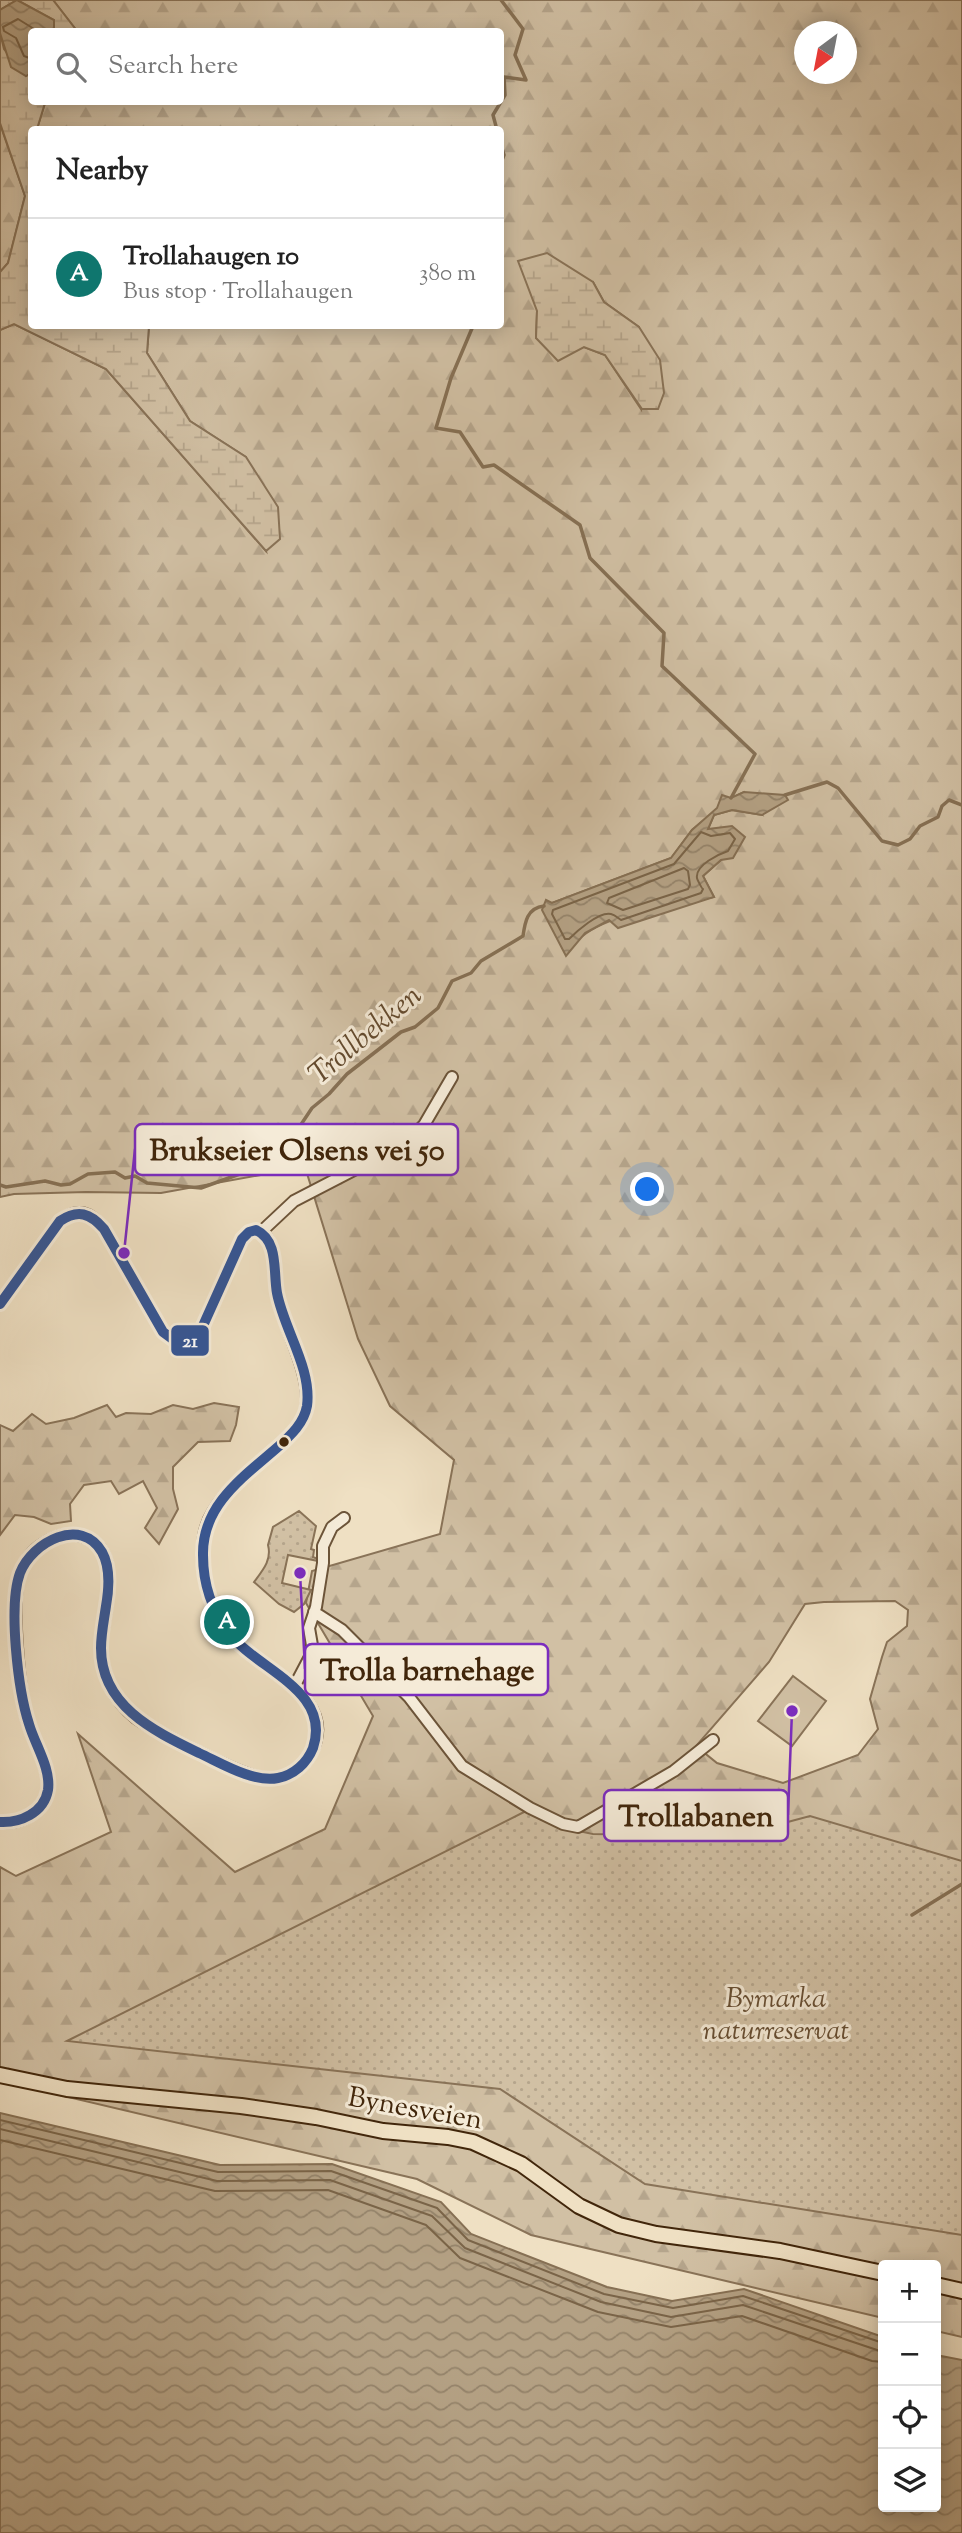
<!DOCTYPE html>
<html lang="en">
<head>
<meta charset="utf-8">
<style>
  :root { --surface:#fff; --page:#f2f2f2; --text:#222; --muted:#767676; --line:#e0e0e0; --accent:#0f766e }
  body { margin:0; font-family:"Sorts Mill Goudy",serif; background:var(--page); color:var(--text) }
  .controls { position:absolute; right:21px; bottom:21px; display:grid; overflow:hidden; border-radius:7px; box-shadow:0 4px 18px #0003 }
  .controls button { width:63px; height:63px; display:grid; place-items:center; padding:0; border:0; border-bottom:2px solid var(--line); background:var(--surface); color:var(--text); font:35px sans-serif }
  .compass { position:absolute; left:794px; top:21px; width:63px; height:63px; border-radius:50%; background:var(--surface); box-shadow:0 4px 18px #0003; rotate:212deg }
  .you { position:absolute; left:648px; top:1190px; width:24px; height:24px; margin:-18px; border:5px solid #fff; border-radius:50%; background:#1a73e8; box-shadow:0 0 0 10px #1a73e833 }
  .badge { display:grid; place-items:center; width:46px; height:46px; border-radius:50%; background:var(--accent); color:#fff; font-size:23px; font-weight:700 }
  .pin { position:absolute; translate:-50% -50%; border:4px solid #fff; box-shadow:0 2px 7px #0006 }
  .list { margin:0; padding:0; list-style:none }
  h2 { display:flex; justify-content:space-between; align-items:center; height:91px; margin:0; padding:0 28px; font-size:30px }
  h2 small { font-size:23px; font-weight:400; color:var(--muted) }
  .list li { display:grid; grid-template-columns:46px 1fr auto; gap:21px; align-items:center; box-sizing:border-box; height:112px; padding:0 28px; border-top:2px solid var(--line) }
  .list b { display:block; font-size:26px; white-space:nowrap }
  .list p { margin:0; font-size:23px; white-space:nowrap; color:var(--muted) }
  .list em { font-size:23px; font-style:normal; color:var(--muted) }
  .icon { flex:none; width:38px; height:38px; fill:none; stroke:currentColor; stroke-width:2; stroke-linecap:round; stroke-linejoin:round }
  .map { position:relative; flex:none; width:962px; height:2533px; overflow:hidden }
  .search { position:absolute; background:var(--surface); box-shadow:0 4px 18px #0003; left:28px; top:28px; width:476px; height:77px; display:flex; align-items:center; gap:18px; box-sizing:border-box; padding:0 24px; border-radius:7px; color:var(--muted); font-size:26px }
  .panel { position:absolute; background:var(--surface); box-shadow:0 4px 18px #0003; left:28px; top:126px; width:476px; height:203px; border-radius:7px }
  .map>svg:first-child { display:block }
  .forest { fill:url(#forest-firs); stroke:#897358; stroke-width:2; fill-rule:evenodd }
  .wetland { fill:url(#wetland-marsh); stroke:#897358; stroke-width:2 }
  .park { fill:url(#park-dots); stroke:#897358; stroke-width:2 }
  .pitch { fill:#d1c0a4; stroke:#897358; stroke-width:2 }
  .water { fill:url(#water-waves); stroke:#867054; stroke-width:2 }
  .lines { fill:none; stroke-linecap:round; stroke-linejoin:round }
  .shore { stroke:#7a6448; stroke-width:2 }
  .stream { stroke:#867054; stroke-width:3.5 }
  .minor-casing { stroke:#6c5439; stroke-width:14 }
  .major-casing { stroke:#41260b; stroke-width:18 }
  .minor { stroke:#f5ebd8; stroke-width:10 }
  .major { stroke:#efe0c3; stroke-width:14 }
  .bus-1-casing { stroke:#f5ebd8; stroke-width:16 }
  .bus-1 { stroke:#365695; stroke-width:10 }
  .bus-dot { fill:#41260b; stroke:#f5ebd8; stroke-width:2.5 }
  .labels { text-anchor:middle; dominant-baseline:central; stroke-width:6; stroke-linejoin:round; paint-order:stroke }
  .park-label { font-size:28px; font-style:italic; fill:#654c31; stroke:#f5ebd8 }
  .street-label { font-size:28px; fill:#41260b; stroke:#f5ebd8 }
  .water-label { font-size:30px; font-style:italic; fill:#644b2f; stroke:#f5ebd8 }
  .leader { fill:none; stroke:#7b2cbf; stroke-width:2.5 }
  .callout-dot { fill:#7b2cbf; stroke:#f5ebd8; stroke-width:2.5 }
  .callout { fill:#f5ebd8; stroke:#7b2cbf; stroke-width:2.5 }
  .callout-label { font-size:30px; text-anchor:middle; font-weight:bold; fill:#41260b }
  .line-badge { stroke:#f5ebd8; stroke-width:2.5 }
  .badge-label { font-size:19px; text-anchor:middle; font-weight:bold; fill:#fff }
</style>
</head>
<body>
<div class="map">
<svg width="962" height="2533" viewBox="0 0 962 2533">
  <defs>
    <pattern id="forest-firs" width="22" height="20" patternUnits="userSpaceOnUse" patternTransform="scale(1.75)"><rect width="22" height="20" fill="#d1c0a4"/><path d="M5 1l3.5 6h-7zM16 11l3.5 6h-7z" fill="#b5a58c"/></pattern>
    <pattern id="wetland-marsh" width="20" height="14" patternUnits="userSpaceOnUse" patternTransform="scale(1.75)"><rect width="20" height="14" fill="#d1c0a4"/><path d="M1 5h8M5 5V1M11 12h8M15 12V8" fill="none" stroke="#b5a58c"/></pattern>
    <pattern id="park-dots" width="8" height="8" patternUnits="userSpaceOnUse" patternTransform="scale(1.75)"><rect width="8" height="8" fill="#d1c0a4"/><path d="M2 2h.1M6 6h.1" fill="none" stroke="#b5a58c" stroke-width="1.8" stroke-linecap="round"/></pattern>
    <pattern id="water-waves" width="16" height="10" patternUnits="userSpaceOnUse" patternTransform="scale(1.75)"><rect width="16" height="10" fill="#b4a184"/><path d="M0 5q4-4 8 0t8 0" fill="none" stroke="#94836a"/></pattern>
  </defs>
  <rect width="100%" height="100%" fill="#efe0c3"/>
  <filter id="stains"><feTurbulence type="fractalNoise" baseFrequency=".00286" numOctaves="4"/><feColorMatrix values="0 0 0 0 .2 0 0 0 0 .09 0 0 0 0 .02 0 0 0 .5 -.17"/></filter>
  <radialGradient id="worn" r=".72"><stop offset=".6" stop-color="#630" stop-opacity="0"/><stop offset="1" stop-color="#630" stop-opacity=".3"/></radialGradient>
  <path class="forest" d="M53,0H962V2337L936,2331V2265H883V2318L531,2235L417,2179L0,2081V1867L16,1876L111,1832L78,1734L235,1872L325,1829L373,1716L306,1603L312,1571L440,1534L454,1460L390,1406L358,1339L305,1167L161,1193L86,1192L14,1194L0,1197V330L14,324L106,369L266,551L246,457L190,421L147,353L149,326H500V130L37,129L45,103L500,102V32L77,31ZM804,32H846V74H804ZM593,282L604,302L639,327L641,409L605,355L584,347L536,338L537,311ZM744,792L762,815L732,810L714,815L708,829L721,860L703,876L714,897C675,905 604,913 577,941L552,903L671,858L692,830L731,798ZM895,1601L908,1610L907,1626L887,1642L882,1657L870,1699L878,1729L858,1755L783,1783L717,1763L696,1746L769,1662L805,1604L824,1602Z
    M0,124L25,196L8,263L0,272Z
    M214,1403L239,1407L236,1425L230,1441L198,1442L173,1467V1489L178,1509L159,1544L145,1528L157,1508L143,1481L119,1494L111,1481L84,1485L70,1504L71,1521L51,1524L34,1517L15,1515L0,1535V1425L13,1431L32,1414L46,1424L74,1418L107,1405L116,1417L126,1413L151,1414L173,1405L193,1409Z"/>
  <path class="wetland" d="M0,0H53L77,31H54V20L17,0L0,10Z
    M0,33L4,49L26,76L31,73L32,102H85L45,103L37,129L32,130V326H149L147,353L190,421L246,457L278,507L280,539L266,551L106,369L14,324L0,330V272L8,263L25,196L0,123Z
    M547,253L593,282L604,302L639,327L660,360L664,393L658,409H642L605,355L584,347L558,361L536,338L537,311L518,261Z"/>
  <path class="park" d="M299,1511L316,1526L311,1549L314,1550L313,1557L318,1559V1561L288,1555L282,1583L311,1590L304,1604L294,1612L279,1604L254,1582C263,1570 272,1560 268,1545L273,1527Z
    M528,1810L559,1827L593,1834L697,1836L754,1831L810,1816L962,1861V2235L645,2184L500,2089L67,2041Z"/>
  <path class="pitch" d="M793,1676L826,1701L792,1746L758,1721Z"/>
  <path class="water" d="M17,0L54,20V31L32,32L31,73L26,76L11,67L0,33V10Z
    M744,792L785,795L788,800L762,815L732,810L714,815L708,829L732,826L745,837L733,858L721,860L703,876L714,897L618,928L609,920L585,933L566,956L542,910L546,900L552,903L671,858L692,830L717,808L722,795L731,798Z
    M0,2113L220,2165L332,2164L441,2202L471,2234L607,2287L672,2301L744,2289L883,2337V2507H936V2355L962,2360V2533H0Z"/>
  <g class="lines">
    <path class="shore" d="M32,59L24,56L16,38L4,31L3,27L18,19L39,32
      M701,832L711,836L730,833L735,839L728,851C719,854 695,865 697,878C697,879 702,889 703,889L701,893L621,920C618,918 615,915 611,914C599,911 576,932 569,939H565L552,914L553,910L674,864Z
      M684,868L688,871L690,885L688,889L623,910L607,903L609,898Z
      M0,2120L218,2172L331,2171L437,2208L468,2240L604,2294L673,2308L743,2296L883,2343
      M0,2129L217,2181L330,2180L432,2216L465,2248L601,2302L671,2317L743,2305L883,2352
      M0,2140L215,2191L328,2190L426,2225L460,2258L598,2312L671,2327L742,2316L872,2361L883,2362"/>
    <path class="stream" d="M497,130L493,115L505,95L504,77L526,80L515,55L523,29L501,0
      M500,142L504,155L500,165
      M473,326L451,378L436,428L460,432L483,467L494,465L580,525L590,558L664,633L662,666L755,754L731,798
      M785,795L827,782L838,788L882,841L898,845L910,839L920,826L938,817L942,806L949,800L962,805
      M0,1185L6,1187L45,1181L61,1185L70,1184L88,1174L115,1172L125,1178L135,1176L147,1183L201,1188L248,1171L254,1163L282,1153L312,1108L329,1094L347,1074L401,1032L415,1027L438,1008L452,981L471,973L481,961L523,936C525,922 527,908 544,906
      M912,1915L962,1884"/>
    <defs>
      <path id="minor" d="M262,1231L294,1201L406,1143L424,1125L452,1077
        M0,1304L60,1221C78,1207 90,1212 104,1229L163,1332L178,1343L190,1341L202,1328L242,1239L249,1232L256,1230C277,1235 274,1275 277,1292C283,1327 308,1366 307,1401C307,1414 300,1424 292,1434C266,1460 231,1481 213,1512C203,1528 202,1545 203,1563C205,1591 215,1617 233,1638C261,1671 340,1697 311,1753C303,1769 287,1779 268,1779C247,1779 156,1732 136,1718C125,1709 116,1698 110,1686C104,1673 101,1660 101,1646C102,1614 126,1549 82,1536C68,1532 55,1536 43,1544C31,1551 24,1563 19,1576C11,1603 19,1694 28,1722C34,1743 50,1767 48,1789C45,1811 21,1825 0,1822
        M314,1612L342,1630L409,1697L462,1766L530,1808L563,1824L578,1827L674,1771L713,1740
        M294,1687L313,1651L309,1628L316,1607L323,1563V1546L332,1527L344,1518"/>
      <path id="major" d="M0,2075L67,2089L241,2106L316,2117L383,2131L448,2137L473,2142L521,2164L579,2206L619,2225L656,2234L780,2251L883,2273
        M936,2285L962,2291"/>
    </defs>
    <use href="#minor" class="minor-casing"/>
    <use href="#major" class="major-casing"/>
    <use href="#minor" class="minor"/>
    <use href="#major" class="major"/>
    <defs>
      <path id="bus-1" d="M0,1304L60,1221C78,1209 90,1213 104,1229L163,1332L178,1343L190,1341L202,1328L242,1239L249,1232L256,1230C279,1241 273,1271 277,1293C284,1330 312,1368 307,1406C304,1423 291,1435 279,1446C245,1476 202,1504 203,1555C203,1583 212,1611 229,1633C257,1670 332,1690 313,1748C307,1763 294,1775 278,1778C253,1783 221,1763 199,1753C154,1731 101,1706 101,1648C101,1634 104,1620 106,1606C109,1589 111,1568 102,1552C81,1516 32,1542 20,1573C8,1606 18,1690 29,1724C35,1745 51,1768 48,1790C44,1813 20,1823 0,1822"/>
    </defs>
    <use href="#bus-1" class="bus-1-casing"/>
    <use href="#bus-1" class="bus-1"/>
  </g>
  <circle class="bus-dot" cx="284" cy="1442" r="6"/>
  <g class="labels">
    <g class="park-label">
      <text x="776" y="2000">Bymarka<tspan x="776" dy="32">naturreservat</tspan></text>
    </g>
    <g class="street-label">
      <text transform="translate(415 2110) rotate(10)">Bynesveien</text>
    </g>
    <g class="water-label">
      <text transform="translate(366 1036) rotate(-40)">Trollbekken</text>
    </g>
  </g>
  <path class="leader" d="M124 1253L135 1149M300 1573L305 1669M792 1711L788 1815"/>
  <g class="callout-dot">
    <circle cx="124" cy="1253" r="7"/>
    <circle cx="300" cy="1573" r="7"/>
    <circle cx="792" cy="1711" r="7"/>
  </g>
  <g class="callout">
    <rect x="135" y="1124" width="323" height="51" rx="7"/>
    <rect x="305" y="1644" width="243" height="51" rx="7"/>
    <rect x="604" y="1790" width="184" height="51" rx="7"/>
  </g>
  <g class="callout-label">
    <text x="297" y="1160">Brukseier Olsens vei 50</text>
    <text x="427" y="1680">Trolla barnehage</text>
    <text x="696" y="1826">Trollabanen</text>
  </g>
  <rect class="line-badge" x="170" y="1324" width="40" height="33" rx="7" fill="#365695"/>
  <g class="badge-label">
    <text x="190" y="1347">21</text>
  </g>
  <rect width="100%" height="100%" filter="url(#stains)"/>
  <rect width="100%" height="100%" fill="url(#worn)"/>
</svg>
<div class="controls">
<button>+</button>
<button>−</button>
<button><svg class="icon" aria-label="locate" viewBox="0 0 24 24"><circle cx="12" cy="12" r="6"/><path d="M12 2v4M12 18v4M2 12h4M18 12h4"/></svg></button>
<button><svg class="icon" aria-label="layers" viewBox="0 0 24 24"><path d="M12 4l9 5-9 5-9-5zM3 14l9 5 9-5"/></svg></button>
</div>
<svg class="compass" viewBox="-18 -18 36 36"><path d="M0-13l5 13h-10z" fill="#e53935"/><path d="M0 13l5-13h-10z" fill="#767676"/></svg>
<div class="you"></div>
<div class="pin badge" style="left:227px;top:1622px">A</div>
<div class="search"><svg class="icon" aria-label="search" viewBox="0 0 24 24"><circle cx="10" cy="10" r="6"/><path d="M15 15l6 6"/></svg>Search here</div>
<section class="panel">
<h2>Nearby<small></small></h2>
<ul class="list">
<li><span class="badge">A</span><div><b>Trollahaugen 10</b><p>Bus stop · Trollahaugen</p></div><em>380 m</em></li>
</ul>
</section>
</div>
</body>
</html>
